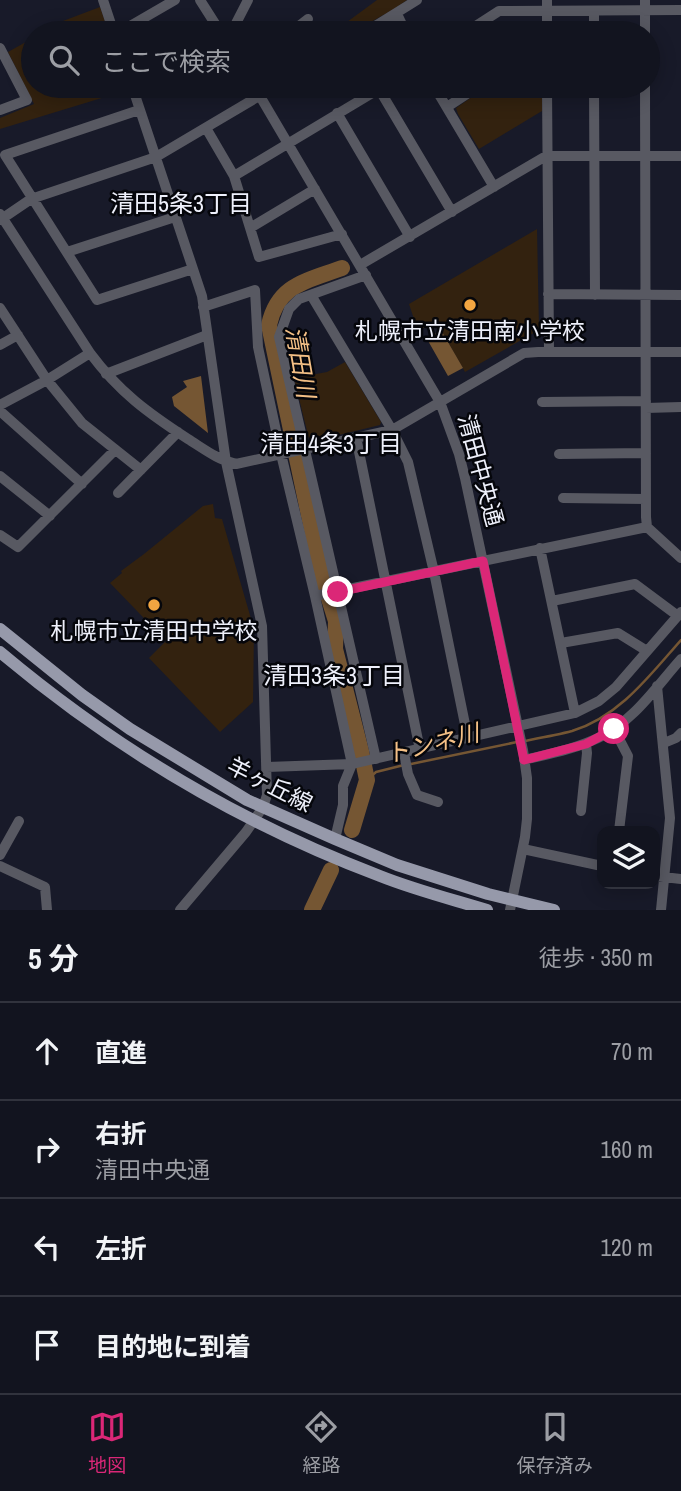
<!DOCTYPE html>
<html lang="ja">
<head>
<meta charset="utf-8">
<style>
  :root { --surface:#12141f; --page:#1b1d28; --text:#f1f3f6; --muted:#9c9ea4; --line:#31333d; --accent:#db2777 }
  body { margin:0; font-family:"Archivo Narrow","Noto Sans JP",sans-serif; background:var(--page); color:var(--text) }
  .controls { position:absolute; right:21px; bottom:21px; display:grid; overflow:hidden; border-radius:14px; box-shadow:0 4px 18px #0003 }
  .controls button { width:63px; height:63px; display:grid; place-items:center; padding:0; border:0; border-bottom:2px solid var(--line); background:var(--surface); color:var(--text); font:35px sans-serif }
  .stop { position:absolute; width:21px; height:21px; margin:-16px; border:5px solid #db2777; border-radius:50%; background:#fff }
  .stop.end { background:#db2777; border-color:#fff; box-shadow:0 2px 7px #0008 }
  .list { margin:0; padding:0; list-style:none }
  h2 { display:flex; justify-content:space-between; align-items:center; height:91px; margin:0; padding:0 28px; font-size:30px }
  h2 small { font-size:23px; font-weight:400; color:var(--muted) }
  .list li { display:grid; grid-template-columns:46px 1fr auto; gap:21px; align-items:center; box-sizing:border-box; height:98px; padding:0 28px; border-top:2px solid var(--line) }
  .list b { display:block; font-size:26px; white-space:nowrap }
  .list p { margin:0; font-size:23px; white-space:nowrap; color:var(--muted) }
  .list em { font-size:23px; font-style:normal; color:var(--muted) }
  .icon { flex:none; width:38px; height:38px; fill:none; stroke:currentColor; stroke-width:2; stroke-linecap:round; stroke-linejoin:round }
  .map { position:relative; flex:none; width:681px; height:910px; overflow:hidden }
  .search { position:absolute; background:var(--surface); box-shadow:0 4px 18px #0003; left:21px; right:21px; top:21px; height:77px; display:flex; align-items:center; gap:18px; box-sizing:border-box; padding:0 24px; border-radius:38px; color:var(--muted); font-size:26px }
  .sheet { height:483px; background:var(--surface) }
  nav { display:flex; justify-content:space-around; align-items:center; box-sizing:border-box; height:98px; border-top:2px solid var(--line); background:var(--surface); font-size:19px; color:var(--muted) }
  nav a { display:grid; justify-items:center; gap:4px }
  nav .on { color:var(--accent) }
  .map>svg:first-child { display:block }
  .green { fill:#33220f }
  .water { fill:#755633 }
  .lines { fill:none; stroke-linecap:round; stroke-linejoin:round }
  .stream { stroke:#755633; stroke-width:2.5 }
  .river { stroke:#755633; stroke-width:16 }
  .minor { stroke:#585962; stroke-width:10 }
  .major { stroke:#9699aa; stroke-width:12 }
  .route { stroke:#db2777; stroke-width:9 }
  .poi-dot { fill:#f2a541; stroke:#05060b; stroke-width:2.5 }
  .labels { text-anchor:middle; dominant-baseline:central; stroke-width:5; stroke-linejoin:round; paint-order:stroke }
  .poi-label { font-size:23px; fill:#eef0fb; stroke:#05060b }
  .street-label { font-size:23px; fill:#eef0fb; stroke:#05060b }
  .neighbourhood-label { font-size:24px; fill:#eef0fb; stroke:#05060b }
  .water-label { font-size:24px; font-style:italic; fill:#f4c086; stroke:#05060b }
</style>
</head>
<body>
<div class="map">
<svg width="681" height="910" viewBox="0 0 681 910">
  <rect width="100%" height="100%" fill="#181a29"/>
  <path class="green" d="M377,0H407L394,9L351,33H332Z
    M100,7L109,33H42L63,21Z
    M33,38V86H127L128,90L0,129V118L34,104L8,52Z
    M488,86H542V111L479,149L458,114L456,108Z
    M537,229L539,330L465,372L436,321L418,331L409,304Z
    M345,362L381,422L380,425L318,440L309,439L294,378L327,372Z
    M213,504L215,518L222,519L254,629L253,702L220,732L149,658L166,641L110,583L122,573L121,571L144,554L203,506Z"/>
  <path class="water" d="M441,330L463,368L448,376L427,339Z
    M201,376L208,433L174,406L172,397L187,387L183,381Z"/>
  <g class="lines">
    <path class="stream" d="M524,741C540,738 557,735 572,731C619,717 650,675 681,640
      M411,764L517,742
      M367,780L376,772L404,765"/>
    <path class="river" d="M342,268C307,281 278,284 269,325L321,573L336,621L335,649L361,751L367,780L352,830
      M312,910L331,870"/>
    <path class="minor" d="M103,0L114,33
      M200,0L221,33
      M547,0V33
      M594,11V33
      M397,14L406,33
      M118,33L175,0
      M231,33L248,0
      M290,33L308,19
      M364,33L417,0
      M465,33L499,11L681,10
      M645,33V0
      M0,48L27,100L0,110
      M132,86L202,296L226,462L262,626L267,795L263,807L246,832L180,910
      M254,86L434,392L440,402L459,454L465,478L523,750L527,778V819L525,837L510,910
      M434,86L494,187
      M547,86L549,352
      M594,86L595,295
      M645,86L646,517L647,527L681,558
      M379,89L452,212
      M135,95L152,86
      M447,107L479,86
      M139,110L5,155L97,300L193,269
      M337,113L410,237
      M206,128L234,176L259,257L342,234
      M234,176L384,86
      M0,214L90,353C119,392 148,413 188,439C204,449 218,460 236,464L392,430L524,353L538,352H681
      M0,220L31,199L156,157L276,86
      M250,228L315,189
      M67,252L175,217
      M360,265L546,156H681
      M366,275L299,299L289,309L279,337L376,759
      M548,294L681,295
      M311,295L392,430L408,462L434,572L468,739
      M203,307L255,290L258,347L281,454L315,596L352,764L343,786V805L335,839
      M0,308L47,380L82,423L141,470
      M0,345L18,335
      M106,374L207,335
      M542,402L646,401
      M0,405L47,380L90,353
      M646,408L681,407
      M0,411L82,484
      M356,437L420,750
      M559,454L646,453
      M0,476L50,516
      M118,493L178,432
      M563,498L646,499
      M0,535L18,547L115,450
      M540,548L575,713
      M315,596L647,527
      M552,601L635,584L678,616
      M561,643L618,633L647,651
      M657,686L670,818L661,910
      M614,729L628,756L619,831
      M664,743L676,738L681,733
      M404,753L408,774L417,795L438,802
      M524,760C549,754 575,749 598,738C633,722 656,687 681,659
      M267,767L352,764L575,713L599,701L616,687L681,612
      M581,811L587,753L586,744
      M523,849L602,866
      M0,855L19,821
      M0,866L45,887L47,910
      M655,876L681,879"/>
    <path class="major" d="M0,629L82,695L130,729L247,800L335,839L397,865L488,894L554,910
      M0,652C113,747 242,824 380,876C415,890 451,899 487,910"/>
  </g>
  <g class="lines">
    <path class="route" d="M338,592L483,561L524,760L586,744L614,729"/>
  </g>
  <g class="poi-dot">
    <circle cx="470" cy="305" r="7"/>
    <circle cx="154" cy="605" r="7"/>
  </g>
  <g class="labels">
    <g class="poi-label">
      <text x="470" y="330">札幌市立清田南小学校</text>
      <text x="154" y="630">札幌市立清田中学校</text>
    </g>
    <g class="street-label">
      <text transform="translate(481 470) rotate(75)">清田中央通</text>
      <text transform="translate(270 784) rotate(27)">羊ヶ丘線</text>
    </g>
    <g class="neighbourhood-label">
      <text x="181" y="203">清田5条3丁目</text>
      <text x="331" y="443">清田4条3丁目</text>
      <text x="334" y="675">清田3条3丁目</text>
    </g>
    <g class="water-label">
      <text transform="translate(301 362) rotate(80)">清田川</text>
      <text transform="translate(432 743) rotate(-14)">トンネ川</text>
    </g>
  </g>
</svg>
<div class="controls">
<button><svg class="icon" aria-label="layers" viewBox="0 0 24 24"><path d="M12 4l9 5-9 5-9-5zM3 14l9 5 9-5"/></svg></button>
</div>
<div class="stop" style="left:614px;top:729px"></div>
<div class="stop end" style="left:338px;top:592px"></div>
<div class="search"><svg class="icon" aria-label="search" viewBox="0 0 24 24"><circle cx="10" cy="10" r="6"/><path d="M15 15l6 6"/></svg>ここで検索</div>
</div>
<section class="sheet">
<h2>5 分<small>徒歩 · 350 m</small></h2>
<ul class="list">
<li><svg class="icon" aria-label="ahead" viewBox="0 0 24 24"><path d="M12 20V5M6 11l6-6 6 6"/></svg><div><b>直進</b></div><em>70 m</em></li>
<li><svg class="icon" aria-label="right" viewBox="0 0 24 24"><path d="M7 20v-9h11M14 6l5 5-5 5"/></svg><div><b>右折</b><p>清田中央通</p></div><em>160 m</em></li>
<li><svg class="icon" aria-label="left" viewBox="0 0 24 24"><path d="M17 20v-9H6M10 6l-5 5 5 5"/></svg><div><b>左折</b></div><em>120 m</em></li>
<li><svg class="icon" aria-label="arrive" viewBox="0 0 24 24"><path d="M6 21V4h12l-3 4 3 4H6"/></svg><div><b>目的地に到着</b></div></li>
</ul>
</section>
<nav>
<a class="on"><svg class="icon" aria-label="map" viewBox="0 0 24 24"><path d="M3 6l6-2 6 2 6-2v14l-6 2-6-2-6 2zM9 4v14M15 6v14"/></svg>地図</a>
<a><svg class="icon" aria-label="directions" viewBox="0 0 24 24"><path d="M12 3l9 9-9 9-9-9zM9 14v-3h6M13 9l2 2-2 2"/></svg>経路</a>
<a><svg class="icon" aria-label="saved" viewBox="0 0 24 24"><path d="M7 4h10v16l-5-4-5 4z"/></svg>保存済み</a>
</nav>
</body>
</html>
